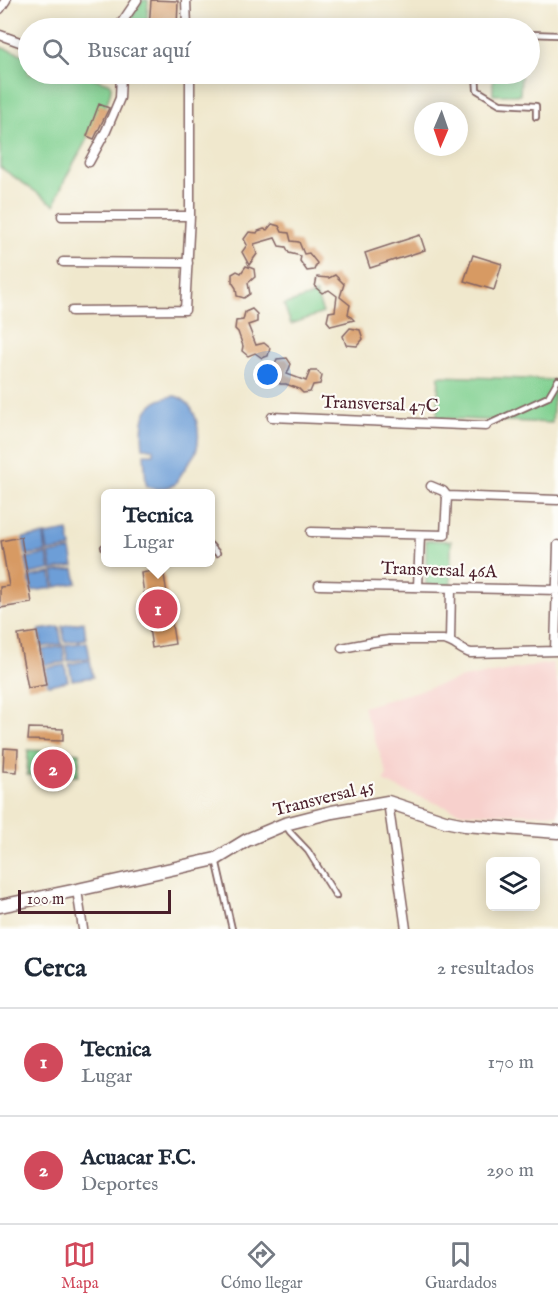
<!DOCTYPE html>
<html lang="es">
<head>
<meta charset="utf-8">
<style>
  :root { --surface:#fff; --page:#f6f6f7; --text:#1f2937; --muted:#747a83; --line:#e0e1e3; --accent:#d1495b }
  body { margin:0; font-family:"IM FELL English",serif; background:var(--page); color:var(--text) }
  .controls { position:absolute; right:18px; bottom:18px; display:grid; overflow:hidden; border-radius:9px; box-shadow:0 3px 15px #0003 }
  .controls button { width:54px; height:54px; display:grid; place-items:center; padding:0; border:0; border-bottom:2px solid var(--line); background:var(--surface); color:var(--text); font:30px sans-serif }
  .compass { position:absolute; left:414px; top:102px; width:54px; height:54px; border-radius:50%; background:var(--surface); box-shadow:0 3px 15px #0003; rotate:182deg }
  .scale { position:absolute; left:18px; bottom:15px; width:153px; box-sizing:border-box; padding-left:6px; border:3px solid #4a1f2b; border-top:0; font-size:16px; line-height:21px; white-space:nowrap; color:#4a1f2b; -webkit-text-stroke:4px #fdfcf7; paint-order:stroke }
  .you { position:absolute; left:268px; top:375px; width:21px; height:21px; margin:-15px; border:4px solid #fff; border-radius:50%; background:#1a73e8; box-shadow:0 0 0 9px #1a73e833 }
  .badge { display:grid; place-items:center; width:39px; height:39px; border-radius:50%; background:var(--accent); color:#fff; font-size:20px; font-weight:700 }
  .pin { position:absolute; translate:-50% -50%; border:3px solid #fff; box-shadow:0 2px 6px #0006 }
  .popup { position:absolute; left:101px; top:489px; width:114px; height:78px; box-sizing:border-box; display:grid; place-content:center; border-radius:9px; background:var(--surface); filter:drop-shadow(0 2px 4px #0005); font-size:20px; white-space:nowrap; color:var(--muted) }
  .popup b { font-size:22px; color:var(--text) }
  .popup::after { content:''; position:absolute; left:50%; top:100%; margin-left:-12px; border:12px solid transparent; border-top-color:var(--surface) }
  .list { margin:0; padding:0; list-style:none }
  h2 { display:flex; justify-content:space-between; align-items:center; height:78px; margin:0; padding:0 24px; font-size:26px }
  h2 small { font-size:20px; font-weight:400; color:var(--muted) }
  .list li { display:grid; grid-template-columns:39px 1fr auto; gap:18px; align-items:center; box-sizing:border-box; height:108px; padding:0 24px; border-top:2px solid var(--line) }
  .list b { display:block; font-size:22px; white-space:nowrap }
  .list p { margin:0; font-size:20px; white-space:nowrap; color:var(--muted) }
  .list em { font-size:20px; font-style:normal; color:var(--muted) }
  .icon { flex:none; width:33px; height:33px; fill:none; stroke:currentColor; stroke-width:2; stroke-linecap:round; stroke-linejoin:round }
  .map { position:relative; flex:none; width:558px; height:929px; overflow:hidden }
  .search { position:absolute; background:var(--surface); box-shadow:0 3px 15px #0003; left:18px; right:18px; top:18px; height:66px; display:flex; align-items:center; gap:15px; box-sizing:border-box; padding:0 21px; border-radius:33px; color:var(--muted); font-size:22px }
  .sheet { height:294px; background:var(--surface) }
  nav { display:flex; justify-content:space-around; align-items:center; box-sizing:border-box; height:84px; border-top:2px solid var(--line); background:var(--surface); font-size:16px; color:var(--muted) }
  nav a { display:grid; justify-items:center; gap:3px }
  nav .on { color:var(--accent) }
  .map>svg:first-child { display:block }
  .built { fill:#f7d0cc }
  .green { fill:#80d090; stroke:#65785e; stroke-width:1.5 }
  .water { fill:#6d9ed7; stroke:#5c5e81; stroke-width:1.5 }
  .building { fill:#d79a64 }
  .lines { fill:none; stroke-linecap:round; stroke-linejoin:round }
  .lane-casing { stroke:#846564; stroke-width:8 }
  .street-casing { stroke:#846564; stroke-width:11 }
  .secondary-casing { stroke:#846564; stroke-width:15 }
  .lane { stroke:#fff; stroke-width:4.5 }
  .street { stroke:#fff; stroke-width:8 }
  .secondary { stroke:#fff; stroke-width:12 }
  .labels { text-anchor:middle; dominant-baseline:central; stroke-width:4.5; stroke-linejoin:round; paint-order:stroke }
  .street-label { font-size:18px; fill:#4a1f2b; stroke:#fdfcf7 }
</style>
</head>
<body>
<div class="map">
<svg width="558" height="929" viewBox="0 0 558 929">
  <rect width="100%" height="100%" fill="#fdfcf7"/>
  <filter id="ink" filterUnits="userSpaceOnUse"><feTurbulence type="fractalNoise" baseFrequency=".0167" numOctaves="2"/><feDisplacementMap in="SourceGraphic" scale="12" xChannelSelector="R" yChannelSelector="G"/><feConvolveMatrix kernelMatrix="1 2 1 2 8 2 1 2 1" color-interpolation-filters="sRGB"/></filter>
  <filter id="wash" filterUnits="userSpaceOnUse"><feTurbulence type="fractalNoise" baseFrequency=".008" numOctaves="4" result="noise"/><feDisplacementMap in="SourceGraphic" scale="24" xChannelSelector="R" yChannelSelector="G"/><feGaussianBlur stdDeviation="1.35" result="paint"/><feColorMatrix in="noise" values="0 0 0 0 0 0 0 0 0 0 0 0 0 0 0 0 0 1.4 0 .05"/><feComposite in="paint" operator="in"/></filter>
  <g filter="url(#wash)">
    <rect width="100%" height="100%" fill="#f0e8cd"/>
    <path class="built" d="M552,663L558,685V814L462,813L404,791L383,781L387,774L363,707L463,678Z"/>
    <path class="green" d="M143,0H148L147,23L142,28H124Z
      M0,47L28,56V74H80L111,84C112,102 96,121 87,136L88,137C77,159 62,180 55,205L0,167Z
      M493,74H521L520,95H493Z
      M316,294L323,313L291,324L284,305Z
      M439,376L555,380L552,423L437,418Z
      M426,540L451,541V585H426Z
      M28,750L80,753L78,776L27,775Z"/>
    <path class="water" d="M175,396C197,402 202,433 196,452L174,485L159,489L151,488L147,486L146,483L144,454H153V449L143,448C140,419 143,400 175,396Z
      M68,531L71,548L48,552L45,535Z
      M44,535L46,552L26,555L23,538Z
      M71,550L74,566L52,570L49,554Z
      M47,554L50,570L29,574L26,558Z
      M74,569L77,583L55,587L53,572Z
      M51,573L53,588L32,591L29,577Z
      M84,622L86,639L65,642L62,626Z
      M59,627L62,644L42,647L39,630Z
      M87,642L90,658L68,661L65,645Z
      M63,646L65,662L45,665L42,650Z
      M90,660L93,677L72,680L69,664Z
      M65,665L68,681L48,685L45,668Z"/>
    <g id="blocks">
      <path class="building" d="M151,0L178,1L177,28H149Z
        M99,104L109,108L94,139L87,136Z
        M272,224L279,226L282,232L289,233L291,241L299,242L304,254L309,253L317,263L314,270L307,271L300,261L301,256L289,253L286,247L279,246L275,238L254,244L257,254L249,265L242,252L247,245L244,239L249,232L257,233L258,231L264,229L267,230Z
        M420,235L425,250L370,268L365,253Z
        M473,255L502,264L494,290L464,281Z
        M246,266L254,269L255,277L248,283L250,294L244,298L237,296L236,288L232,282V274L237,271L241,273Z
        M335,275L344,284L340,297L350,305L348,314L354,320L331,326L327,321L329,312L335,311L337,296L329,290L322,293L315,287L317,277L329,278Z
        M252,309L257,314V322L248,325L256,345L264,343L270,348L268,356L262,358L255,353L248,356L242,351L243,346L238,332L235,329L236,321L243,320L245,312Z
        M350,328L360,330L363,339L357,346L346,345L343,336Z
        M287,358L291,364L287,374L306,381L310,371H317L322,376L320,384L313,385L310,392L303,393L299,389L286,384H280L277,379L278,372L274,366L277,359Z
        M21,537L32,603L0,608V587L9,586L1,541Z
        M163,569L175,644L152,648L141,573Z
        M37,632L46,685L28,688L18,635Z
        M29,728L63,729V741L28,740Z
        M4,748L18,749L17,772L3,771Z"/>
    </g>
  </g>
  <g filter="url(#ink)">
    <use href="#blocks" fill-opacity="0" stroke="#846564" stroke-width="1.5"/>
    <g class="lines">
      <defs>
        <path id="lane" d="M530,34L558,35
          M476,74L477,90L500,104L536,106V117
          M487,425L548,397L558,380
          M210,545L217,553
          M104,547L106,546
          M286,826L290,832L308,851L336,896
          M216,859L232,929"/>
        <path id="street" d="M186,0L187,28
          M0,9L6,0
          M118,28L137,0
          M0,35L28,45
          M89,162L106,131L120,98L121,74
          M62,216H190
          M63,262L188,263
          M72,311L185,310L190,216V74
          M272,417L486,426
          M447,496L558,500
          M311,532L445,535L447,496L443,491L431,486
          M319,585L558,590
          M418,587L420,535
          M450,641L451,589
          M342,648L374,642L389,640H443C454,641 461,651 471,653L558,651
          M555,651L558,545
          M388,802L406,929
          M77,890L83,929"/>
        <path id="secondary" d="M0,906L77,890L216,859L247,840L285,824L332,812L388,802L445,821L465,825L558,832"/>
      </defs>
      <use href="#lane" class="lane-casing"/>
      <use href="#street" class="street-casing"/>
      <use href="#secondary" class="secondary-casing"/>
      <use href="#lane" class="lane"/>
      <use href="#street" class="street"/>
      <use href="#secondary" class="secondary"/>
    </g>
  </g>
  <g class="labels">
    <g class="street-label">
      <text transform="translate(380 405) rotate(2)">Transversal 47C</text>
      <text transform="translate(439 571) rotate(2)">Transversal 46A</text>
      <text transform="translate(324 799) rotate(-14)">Transversal 45</text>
    </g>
  </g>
</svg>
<div class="controls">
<button><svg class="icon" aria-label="layers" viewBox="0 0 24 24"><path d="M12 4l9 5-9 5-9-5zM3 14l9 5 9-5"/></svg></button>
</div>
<svg class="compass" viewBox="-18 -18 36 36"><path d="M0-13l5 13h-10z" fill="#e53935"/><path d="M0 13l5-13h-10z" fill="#747a83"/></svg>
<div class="scale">100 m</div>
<div class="you"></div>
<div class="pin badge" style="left:158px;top:609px">1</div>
<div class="popup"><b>Tecnica</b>Lugar</div>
<div class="pin badge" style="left:53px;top:769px">2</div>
<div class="search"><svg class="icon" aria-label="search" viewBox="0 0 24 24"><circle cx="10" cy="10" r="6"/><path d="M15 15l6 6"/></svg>Buscar aquí</div>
</div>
<section class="sheet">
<h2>Cerca<small>2 resultados</small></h2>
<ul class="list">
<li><span class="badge">1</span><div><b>Tecnica</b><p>Lugar</p></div><em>170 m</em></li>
<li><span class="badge">2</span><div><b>Acuacar F.C.</b><p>Deportes</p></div><em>290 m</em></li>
</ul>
</section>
<nav>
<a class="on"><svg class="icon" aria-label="map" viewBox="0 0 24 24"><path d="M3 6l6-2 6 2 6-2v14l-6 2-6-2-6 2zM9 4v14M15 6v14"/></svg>Mapa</a>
<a><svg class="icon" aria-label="directions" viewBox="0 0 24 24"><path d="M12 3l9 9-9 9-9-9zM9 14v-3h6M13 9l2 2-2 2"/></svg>Cómo llegar</a>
<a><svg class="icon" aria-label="saved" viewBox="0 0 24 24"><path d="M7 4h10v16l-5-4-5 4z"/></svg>Guardados</a>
</nav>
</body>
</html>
